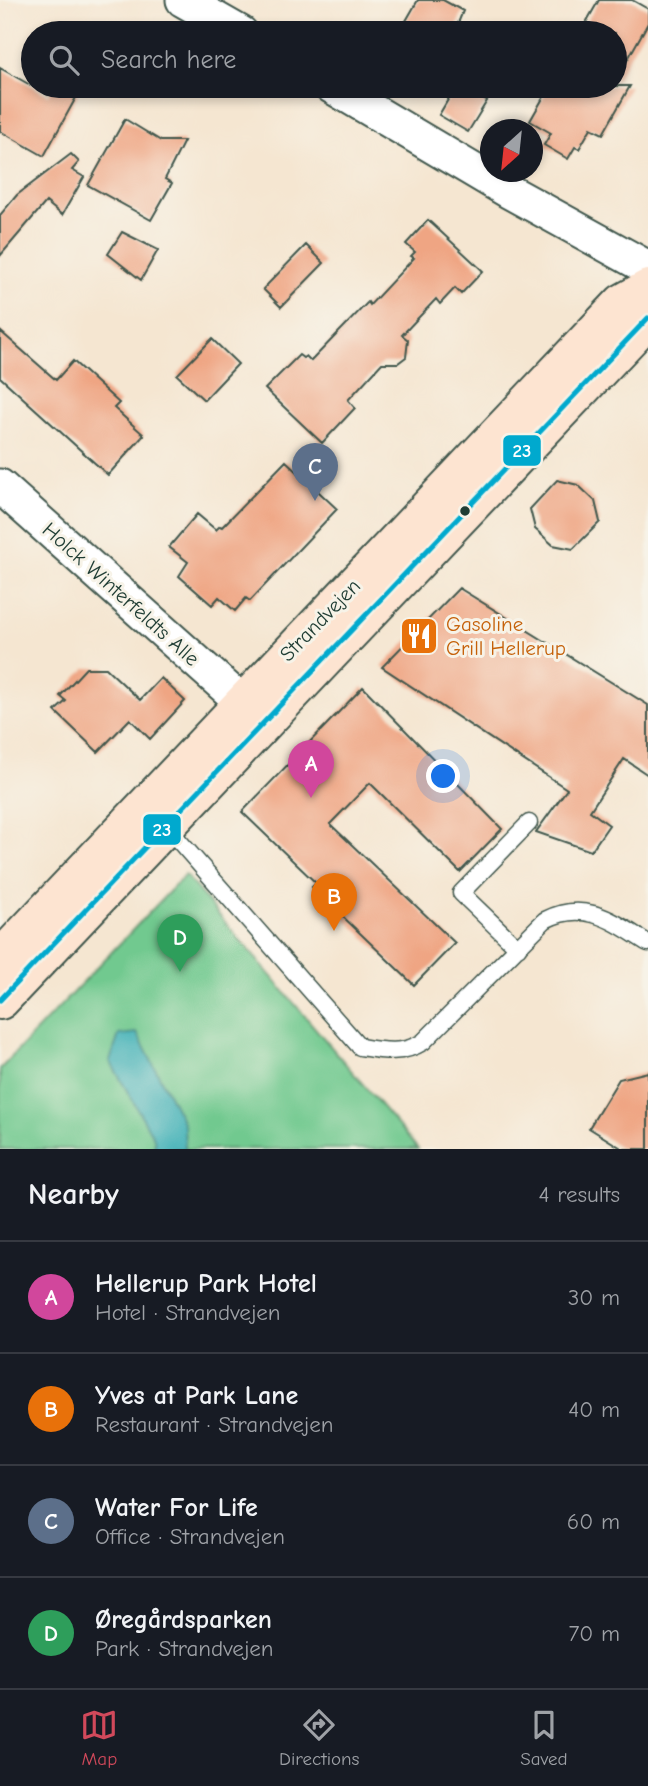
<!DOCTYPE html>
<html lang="en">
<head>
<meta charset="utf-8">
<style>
  :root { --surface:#171b24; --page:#20242c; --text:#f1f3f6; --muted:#9ea1a6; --line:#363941; --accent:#d1495b }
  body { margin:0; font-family:"Comic Neue",sans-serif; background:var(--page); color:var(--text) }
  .compass { position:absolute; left:480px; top:119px; width:63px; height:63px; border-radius:50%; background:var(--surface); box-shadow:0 4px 10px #0003; rotate:207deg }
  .you { position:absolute; left:444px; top:777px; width:24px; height:24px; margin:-18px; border:5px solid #fff; border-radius:50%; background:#1a73e8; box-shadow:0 0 0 10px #1a73e833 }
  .badge { display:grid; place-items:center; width:46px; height:46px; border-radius:50%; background:var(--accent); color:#fff; font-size:23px; font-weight:700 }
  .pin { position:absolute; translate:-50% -58px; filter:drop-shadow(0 2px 4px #0008) }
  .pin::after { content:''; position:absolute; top:37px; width:24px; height:21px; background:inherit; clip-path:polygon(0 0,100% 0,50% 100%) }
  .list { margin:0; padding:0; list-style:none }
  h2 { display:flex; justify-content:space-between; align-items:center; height:91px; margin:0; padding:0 28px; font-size:30px }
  h2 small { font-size:23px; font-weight:400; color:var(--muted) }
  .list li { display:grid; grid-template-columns:46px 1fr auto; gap:21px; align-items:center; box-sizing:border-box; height:112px; padding:0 28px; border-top:2px solid var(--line) }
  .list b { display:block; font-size:26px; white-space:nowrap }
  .list p { margin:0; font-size:23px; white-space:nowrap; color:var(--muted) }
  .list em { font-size:23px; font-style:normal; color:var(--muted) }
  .icon { flex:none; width:38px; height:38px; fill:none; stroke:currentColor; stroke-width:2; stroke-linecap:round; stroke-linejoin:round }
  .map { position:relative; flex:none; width:648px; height:1149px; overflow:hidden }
  .search { position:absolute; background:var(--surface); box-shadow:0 4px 10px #0003; left:21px; right:21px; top:21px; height:77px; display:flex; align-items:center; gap:18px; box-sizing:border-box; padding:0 24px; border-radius:38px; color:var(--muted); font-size:26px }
  .sheet { height:539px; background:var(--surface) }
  nav { display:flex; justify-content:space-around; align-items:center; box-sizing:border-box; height:98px; border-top:2px solid var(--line); background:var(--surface); font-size:19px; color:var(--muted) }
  nav a { display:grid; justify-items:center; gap:4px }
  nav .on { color:var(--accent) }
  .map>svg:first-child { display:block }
  .green { fill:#71c98f; stroke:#488362; stroke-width:2 }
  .water { fill:#40b1b7; stroke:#307776; stroke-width:2 }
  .building { fill:#efa583 }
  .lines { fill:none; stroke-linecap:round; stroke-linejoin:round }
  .lane-casing { stroke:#3f564c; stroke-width:19 }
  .street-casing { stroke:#3f564c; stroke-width:37 }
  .secondary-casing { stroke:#3f564c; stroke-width:42 }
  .lane { stroke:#fff; stroke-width:16 }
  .street { stroke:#fff; stroke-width:33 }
  .secondary { stroke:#fde4d1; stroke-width:38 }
  .bus-1-casing { stroke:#f7f3e8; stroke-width:10 }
  .bus-1 { stroke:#00a9ce; stroke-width:5 }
  .bus-dot { fill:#1f3d34; stroke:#f7f3e8; stroke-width:2.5 }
  .labels { text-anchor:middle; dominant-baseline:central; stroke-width:6; stroke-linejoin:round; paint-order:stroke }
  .street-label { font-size:21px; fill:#1f3d34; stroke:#f7f3e8 }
  .food-label { font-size:21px; fill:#c56008; stroke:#f7f3e8; text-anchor:start }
  .line-badge { stroke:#f7f3e8; stroke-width:2.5 }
  .badge-label { font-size:19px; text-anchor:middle; font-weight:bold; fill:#fff }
</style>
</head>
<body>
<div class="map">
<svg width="648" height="1149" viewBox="0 0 648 1149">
  <rect width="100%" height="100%" fill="#f7f3e8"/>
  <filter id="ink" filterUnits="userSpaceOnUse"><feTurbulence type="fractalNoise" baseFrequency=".0143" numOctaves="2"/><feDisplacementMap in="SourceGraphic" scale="14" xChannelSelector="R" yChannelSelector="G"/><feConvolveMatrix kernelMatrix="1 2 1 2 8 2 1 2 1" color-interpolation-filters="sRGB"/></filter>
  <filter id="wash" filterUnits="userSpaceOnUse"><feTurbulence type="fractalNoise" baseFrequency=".00686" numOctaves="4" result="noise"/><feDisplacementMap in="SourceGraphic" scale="28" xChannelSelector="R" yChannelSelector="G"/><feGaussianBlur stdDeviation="1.57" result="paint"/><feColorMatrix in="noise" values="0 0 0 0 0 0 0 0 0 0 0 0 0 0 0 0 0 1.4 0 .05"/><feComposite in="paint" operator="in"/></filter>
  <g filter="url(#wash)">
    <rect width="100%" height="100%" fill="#f5e6d1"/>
    <path class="green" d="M185,875L418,1149H0V1069Z"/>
    <path class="water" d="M137,1033L184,1124L185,1149H155L154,1138L110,1061L119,1035Z"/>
    <g id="blocks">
      <path class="building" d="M418,0H443L463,11L454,33H399Z
        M599,0H632L648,9V23L615,82V33H580Z
        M0,68L48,95L53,86H63L78,94L44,156L0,131Z
        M456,86L487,101L468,132L439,115Z
        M550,86H630L603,134L591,128L579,149L575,147L568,159L544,145L551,133L530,121Z
        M125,119L161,141H184L165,179L172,183L151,220L88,185Z
        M71,154L79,162L72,170L84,177L62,215L46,202L0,256V215L17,195Z
        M428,220L483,271L461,294L455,288L440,304L436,299L402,335L408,340L406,357L398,363H382L348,400L355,408L322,443L265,389L299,355L303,358L306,356L311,361L368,302L370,305L414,258L411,256L415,252L406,244Z
        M122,232L158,250L141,280L108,254Z
        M306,245L324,263L281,307L263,289Z
        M0,331L56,380L73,361L119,403L114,408L144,435L108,475L0,377Z
        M212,339L238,364L204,400L177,375Z
        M286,461L337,509L250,601L246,598L235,611L219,597L212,605L179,576L188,562L169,547L197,514L216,530L220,526L222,527Z
        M557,480L578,485L595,501L600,522L573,549L553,545L535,529L530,509Z
        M459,588L648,705V775L624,759L590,811L609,825L591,851L536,832L567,789L382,667Z
        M86,668H106L140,700L161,678L185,701L150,739L130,719L98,752L55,711L66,701L60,696Z
        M363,687L502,829L460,872L370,783L330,824L455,943L414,985L312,887L316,883L242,812Z
        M648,1072V1149H623L589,1128L619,1079Z"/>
    </g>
  </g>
  <g filter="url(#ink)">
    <use href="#blocks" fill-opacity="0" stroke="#3f564c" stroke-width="2"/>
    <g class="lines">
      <defs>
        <path id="lane" d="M165,825L360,1047C383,1051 402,1055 423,1042L545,920C586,899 614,922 648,943
          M518,948L461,893L529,823"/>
        <path id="street" d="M183,0L241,33
          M331,86L510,192L648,268
          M0,486L242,702"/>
        <path id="secondary" d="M0,960L623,303L648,289
          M0,1000L648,318"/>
      </defs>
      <use href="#lane" class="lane-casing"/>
      <use href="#street" class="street-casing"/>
      <use href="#secondary" class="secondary-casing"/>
      <use href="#lane" class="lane"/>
      <use href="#street" class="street"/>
      <use href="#secondary" class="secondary"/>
      <defs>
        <path id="bus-1" d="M0,1000L648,318"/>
      </defs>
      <use href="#bus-1" class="bus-1-casing"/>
      <use href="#bus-1" class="bus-1"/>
    </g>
  </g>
  <defs>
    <symbol id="restaurant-square" viewBox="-11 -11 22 22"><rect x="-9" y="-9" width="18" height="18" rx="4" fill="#e8710a" stroke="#f7f3e8"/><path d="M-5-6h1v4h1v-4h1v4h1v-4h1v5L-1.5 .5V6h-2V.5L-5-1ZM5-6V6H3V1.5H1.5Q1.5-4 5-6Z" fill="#fff"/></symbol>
  </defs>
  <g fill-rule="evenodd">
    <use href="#restaurant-square" x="397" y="614" width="44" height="44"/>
  </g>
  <circle class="bus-dot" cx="465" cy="511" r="6"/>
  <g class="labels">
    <g class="street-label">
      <text transform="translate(121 594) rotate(42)">Holck Winterfeldts Alle</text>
      <text transform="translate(320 620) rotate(-46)">Strandvejen</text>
    </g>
    <g class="food-label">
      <text x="446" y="624">Gasoline<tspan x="446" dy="24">Grill Hellerup</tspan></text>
    </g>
  </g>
  <g class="line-badge">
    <rect x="502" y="434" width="40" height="33" rx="7" fill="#00a9ce"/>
    <rect x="142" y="813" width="40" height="33" rx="7" fill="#00a9ce"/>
  </g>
  <g class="badge-label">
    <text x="522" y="457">23</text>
    <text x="162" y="836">23</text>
  </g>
</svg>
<svg class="compass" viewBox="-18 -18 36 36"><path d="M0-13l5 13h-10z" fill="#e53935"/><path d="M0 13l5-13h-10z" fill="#9ea1a6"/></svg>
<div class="you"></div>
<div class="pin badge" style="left:311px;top:798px;background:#d1479c">A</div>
<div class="pin badge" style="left:334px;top:931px;background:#e8710a">B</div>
<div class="pin badge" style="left:315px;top:501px;background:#5c6f8a">C</div>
<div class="pin badge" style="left:180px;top:972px;background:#2e9e5b">D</div>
<div class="search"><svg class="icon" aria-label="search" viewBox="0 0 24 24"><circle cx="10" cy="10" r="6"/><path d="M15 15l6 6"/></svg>Search here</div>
</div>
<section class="sheet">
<h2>Nearby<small>4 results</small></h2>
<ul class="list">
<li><span class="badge" style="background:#d1479c">A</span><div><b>Hellerup Park Hotel</b><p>Hotel · Strandvejen</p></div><em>30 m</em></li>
<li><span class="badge" style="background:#e8710a">B</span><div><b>Yves at Park Lane</b><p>Restaurant · Strandvejen</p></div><em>40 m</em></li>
<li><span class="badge" style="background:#5c6f8a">C</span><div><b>Water For Life</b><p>Office · Strandvejen</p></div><em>60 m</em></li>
<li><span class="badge" style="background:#2e9e5b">D</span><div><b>Øregårdsparken</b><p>Park · Strandvejen</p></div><em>70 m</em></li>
</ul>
</section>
<nav>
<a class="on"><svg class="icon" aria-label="map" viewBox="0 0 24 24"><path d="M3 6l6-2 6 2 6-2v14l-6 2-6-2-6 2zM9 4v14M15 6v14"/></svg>Map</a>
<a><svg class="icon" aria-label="directions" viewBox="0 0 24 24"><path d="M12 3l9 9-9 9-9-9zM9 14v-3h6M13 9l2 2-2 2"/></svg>Directions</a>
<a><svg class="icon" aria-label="saved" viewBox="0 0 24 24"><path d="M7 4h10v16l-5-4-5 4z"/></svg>Saved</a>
</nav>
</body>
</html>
